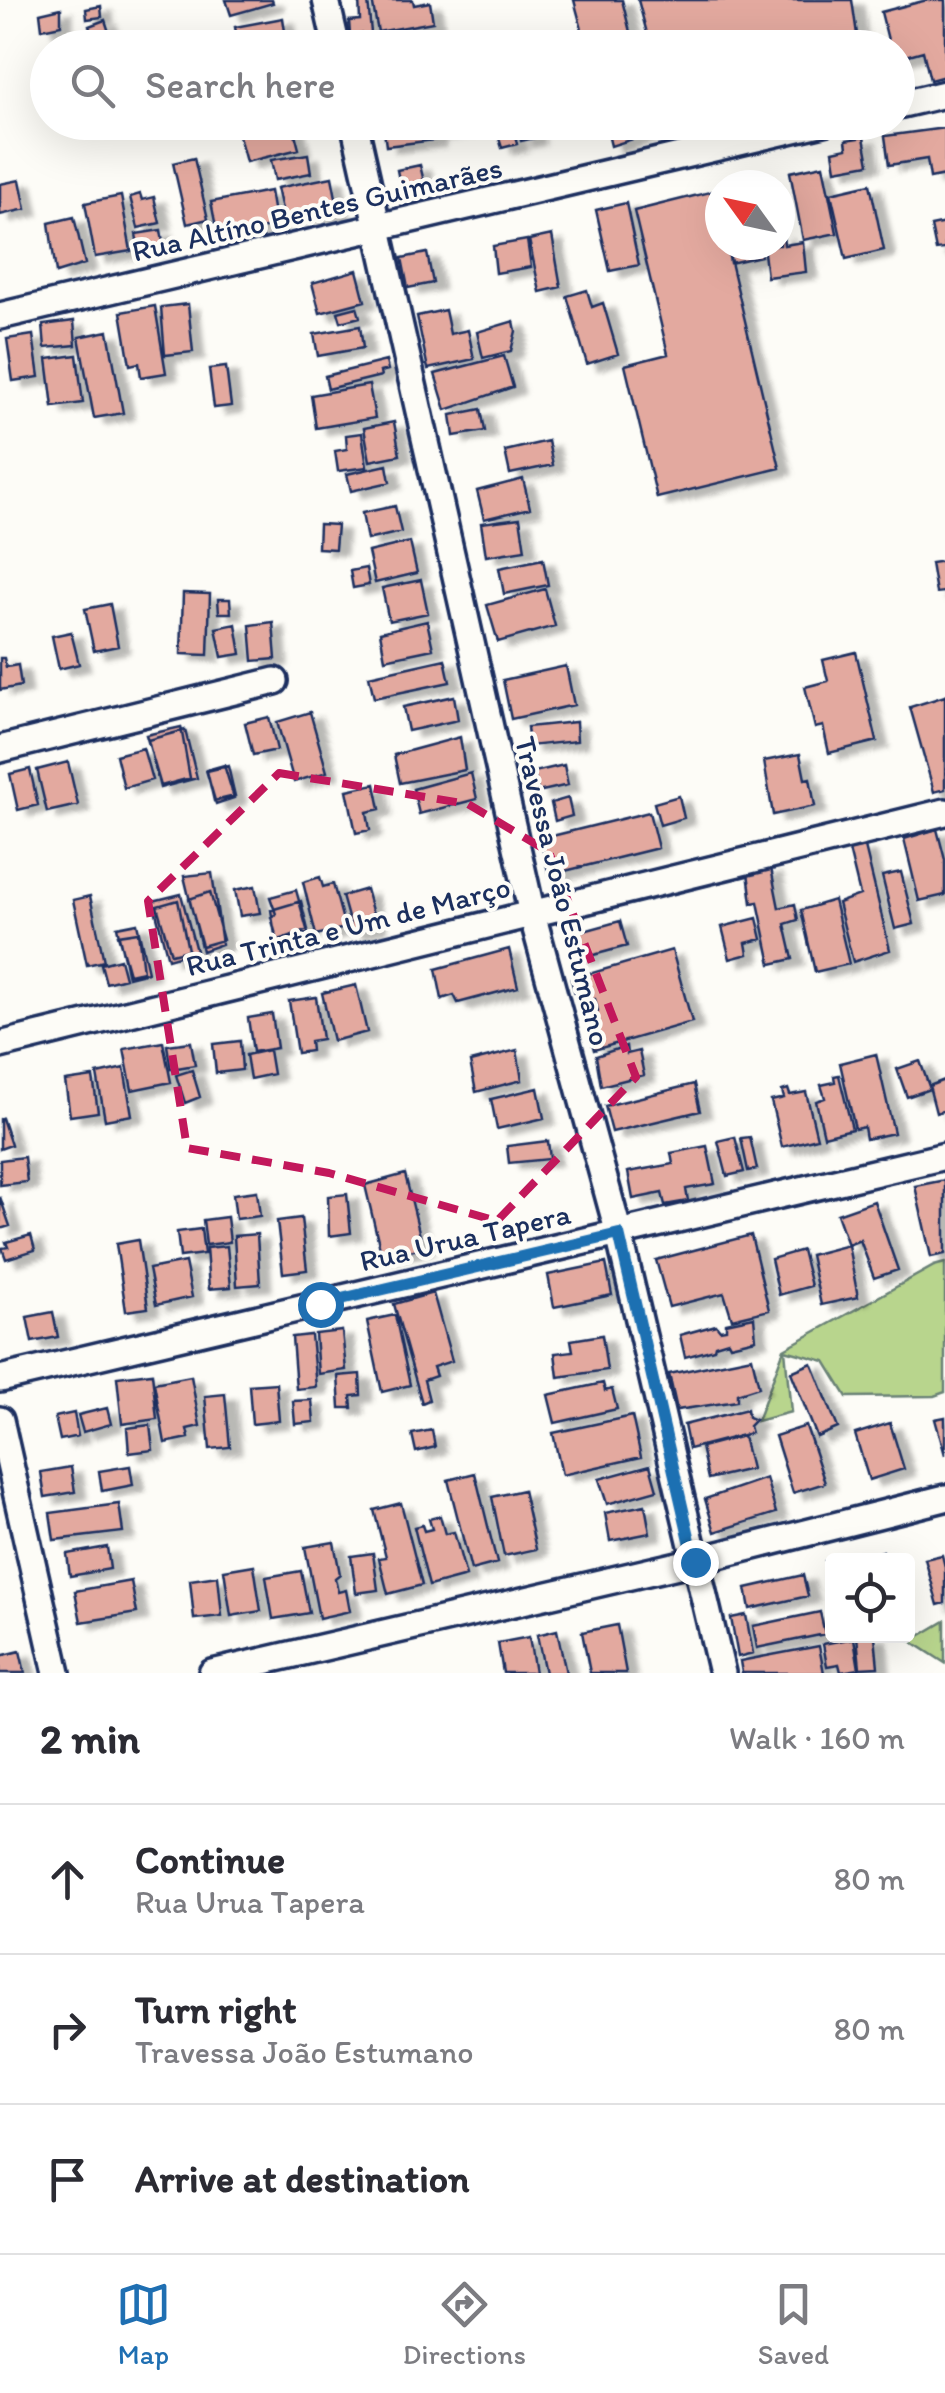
<!DOCTYPE html>
<html lang="en">
<head>
<meta charset="utf-8">
<style>
  :root { --surface:#fff; --page:#f2f2f3; --text:#2b2b33; --muted:#7c7c81; --line:#e1e1e2; --accent:#1f6fb2 }
  body { margin:0; font-family:Itim,sans-serif; background:var(--page); color:var(--text) }
  .controls { position:absolute; right:30px; bottom:30px; display:grid; overflow:hidden; border-radius:10px; box-shadow:0 10px 40px #0002 }
  .controls button { width:90px; height:90px; display:grid; place-items:center; padding:0; border:0; border-bottom:2px solid var(--line); background:var(--surface); color:var(--text); font:50px sans-serif }
  .compass { position:absolute; left:705px; top:170px; width:90px; height:90px; border-radius:50%; background:var(--surface); box-shadow:0 10px 40px #0002; rotate:303deg }
  .stop { position:absolute; width:30px; height:30px; margin:-22px; border:8px solid #1f6fb2; border-radius:50%; background:#fff }
  .stop.end { background:#1f6fb2; border-color:#fff; box-shadow:0 2px 10px #0008 }
  .list { margin:0; padding:0; list-style:none }
  h2 { display:flex; justify-content:space-between; align-items:center; height:130px; margin:0; padding:0 40px; font-size:42px }
  h2 small { font-size:32px; font-weight:400; color:var(--muted) }
  .list li { display:grid; grid-template-columns:65px 1fr auto; gap:30px; align-items:center; box-sizing:border-box; height:150px; padding:0 40px; border-top:2px solid var(--line) }
  .list b { display:block; font-size:38px; white-space:nowrap }
  .list p { margin:0; font-size:32px; white-space:nowrap; color:var(--muted) }
  .list em { font-size:32px; font-style:normal; color:var(--muted) }
  .icon { flex:none; width:55px; height:55px; fill:none; stroke:currentColor; stroke-width:2; stroke-linecap:round; stroke-linejoin:round }
  .map { position:relative; flex:none; width:945px; height:1673px; overflow:hidden }
  .search { position:absolute; background:var(--surface); box-shadow:0 10px 40px #0002; left:30px; right:30px; top:30px; height:110px; display:flex; align-items:center; gap:25px; box-sizing:border-box; padding:0 35px; border-radius:55px; color:var(--muted); font-size:38px }
  .sheet { height:580px; background:var(--surface) }
  nav { display:flex; justify-content:space-around; align-items:center; box-sizing:border-box; height:140px; border-top:2px solid var(--line); background:var(--surface); font-size:28px; color:var(--muted) }
  nav a { display:grid; justify-items:center; gap:5px }
  nav .on { color:var(--accent) }
  .map>svg:first-child { display:block }
  .green { fill:#b8d58d; stroke:#6a8276; stroke-width:2.5 }
  .building { fill:#e3a99f; stroke:#1b2f5e; stroke-width:2.5; filter:url(#shadow) }
  .lines { fill:none; stroke-linecap:round; stroke-linejoin:round }
  .minor-casing { stroke:#1b2f5e; stroke-width:32 }
  .minor { stroke:#fdfcf7; stroke-width:25 }
  .route { stroke:#1f6fb2; stroke-width:12 }
  .marked { fill:none; stroke:#c2185b; stroke-width:8; stroke-dasharray:20 12; stroke-linejoin:round }
  .labels { text-anchor:middle; dominant-baseline:central; stroke-width:8; stroke-linejoin:round; paint-order:stroke }
  .street-label { font-size:30px; fill:#1b2f5e; stroke:#fdfcf7 }
</style>
</head>
<body>
<div class="map">
<svg width="945" height="1673" viewBox="0 0 945 1673">
  <defs>
    <filter id="shadow"><feDropShadow dx="11" dy="6" stdDeviation="2.5" flood-color="#0004"/></filter>
  </defs>
  <rect width="100%" height="100%" fill="#fdfcf7"/>
  <filter id="ink" filterUnits="userSpaceOnUse"><feTurbulence type="fractalNoise" baseFrequency=".01" numOctaves="2"/><feDisplacementMap in="SourceGraphic" scale="20" xChannelSelector="R" yChannelSelector="G"/><feConvolveMatrix kernelMatrix="1 2 1 2 8 2 1 2 1" color-interpolation-filters="sRGB"/></filter>
  <g filter="url(#ink)">
    <path class="green" d="M945,1263V1392L934,1396L847,1397L825,1361L785,1350L791,1412L757,1421L784,1349L934,1266Z
      M945,1621V1663L911,1641Z"/>
    <path class="building" d="M226,0H272L273,3L231,15Z
      M359,0H368L371,33L350,35L349,21L360,20Z
      M372,0H413L414,5L430,2L433,22L378,32Z
      M574,0H622L634,48H587Z
      M638,0H852L859,48H651Z
      M927,0H945V76L930,80L923,51L898,58V48H890L881,12Z
      M101,6L102,17L87,19L86,9Z
      M61,8V25L42,29L40,13Z
      M283,18L287,45L239,48L235,27Z
      M105,20L110,35L94,41L89,26Z
      M434,31L437,48H372L371,43Z
      M272,122H292L299,149L246,162L238,132Z
      M391,122H432L435,140L386,146L383,124Z
      M438,122H467L468,128L439,133Z
      M517,122H531L534,138L521,141Z
      M605,122H652L655,132L611,146Z
      M945,128V175L930,178L927,159L889,165L885,136Z
      M514,131L517,144L502,148L498,135Z
      M864,137L869,164L836,170L833,151L847,148L846,140Z
      M308,154L311,173L275,180L271,160Z
      M194,158L208,219L187,224L173,163Z
      M420,165L425,186L419,194L409,196L408,188L401,190L397,170Z
      M823,165L837,233L803,240L790,172Z
      M332,177L339,213L284,218L277,188Z
      M20,180L26,209L0,215V184Z
      M870,184L884,250L846,259L831,193Z
      M270,191L276,226L218,237L211,202Z
      M714,191L720,216V245H727L780,468L657,498L625,365L668,354L634,211Z
      M140,194L142,200L154,197L160,223L138,228L130,197Z
      M121,196L131,251L95,257L85,203Z
      M626,203L639,265L610,271L596,210Z
      M74,217L85,264L56,273L49,223Z
      M945,223V249L936,250L931,226Z
      M161,230L164,248L139,251L136,234Z
      M552,235L561,287L540,292L529,240Z
      M780,235H783L784,245L803,242L806,272L767,277L763,245H780Z
      M527,240L531,267L496,273L493,246Z
      M727,245H759L761,256L730,263Z
      M427,253L433,283L408,288L402,258Z
      M357,270L365,301L320,313L312,283Z
      M587,290L592,307L603,303L618,354L587,364L567,296Z
      M188,304L193,352L165,355L161,307Z
      M155,306L166,373L141,377L139,363L130,365L121,312Z
      M357,307L360,317L341,322L338,312Z
      M445,310L450,334L468,330L474,359L428,369L417,316Z
      M74,321L76,345L45,348L43,325Z
      M514,321L516,331L511,351L483,358L477,332Z
      M360,326L363,348L318,356L314,334Z
      M108,331L123,413L94,418L79,337Z
      M33,335L39,377L13,381L7,339Z
      M77,355L83,403L53,407L47,359Z
      M504,356L513,387L446,410L435,374Z
      M386,361L388,370L380,372L381,376L328,389L325,376Z
      M226,367L231,406L214,408L209,369Z
      M369,385L375,418L316,428L311,395Z
      M481,409L485,431L454,436L451,415Z
      M394,422L400,455L370,461L364,428Z
      M362,433L367,467L338,471L335,451L347,449L346,435Z
      M548,441L553,465L510,474L505,451Z
      M387,465L390,482L351,491L347,474Z
      M523,479L530,508L484,519L477,491Z
      M395,506L401,532L367,540L362,513Z
      M520,518L525,550L486,556L481,523Z
      M319,524L337,525L335,549L318,548Z
      M410,542L417,573L375,583L368,552Z
      M543,559L548,585L504,594L499,568Z
      M945,561V592L936,593L931,563Z
      M366,568L369,585L353,588L350,571Z
      M421,580L428,613L389,621L382,588Z
      M545,589L555,626L498,642L487,605Z
      M183,593L210,594L208,655L181,654Z
      M218,599H230L231,613H219Z
      M110,604L118,646L94,651L85,609Z
      M427,621L433,649L385,659L380,632Z
      M273,622L276,659L253,661L250,625Z
      M236,624L241,654L222,657L216,628Z
      M71,632L79,664L59,669L52,636Z
      M856,652L877,741L829,753L823,726L815,728L805,687L828,681L823,660Z
      M0,658H4L6,667L18,665L21,686L0,690Z
      M445,659L450,682L374,698L369,676Z
      M566,666L574,705L511,719L503,680Z
      M454,696L458,720L408,731L403,707Z
      M945,696V789L934,792L910,707Z
      M310,712L327,772L294,782L277,722Z
      M269,717L277,750L253,755L245,723Z
      M576,722L577,741L529,746L527,727Z
      M181,727L190,778L161,786L146,735Z
      M185,730L197,778L160,788L148,740Z
      M460,737L465,770L400,783L394,755Z
      M143,748L152,780L124,788L116,755Z
      M800,754L805,779L810,778L815,806L773,815L764,761Z
      M68,762L78,805L47,812L37,770Z
      M224,765L234,798L216,804L206,770Z
      M564,765L568,785L538,792L534,772Z
      M228,766L235,796L214,801L207,771Z
      M30,769L38,805L18,810L10,774Z
      M471,773L477,799L419,814L413,789Z
      M375,784L380,809L367,812L370,830L356,833L347,790Z
      M679,796L684,818L660,825L654,803Z
      M568,798L572,816L555,821L551,803Z
      M649,812L658,848L549,875L540,839Z
      M937,829L945,860V895L919,901L904,839Z
      M865,847L890,950L853,962L838,903L860,895L849,850Z
      M771,868L779,908L795,904L798,920L785,924L793,959L771,964L758,902L752,903L748,873Z
      M901,872L914,924L895,929L882,876Z
      M212,873L222,944L202,951L184,876Z
      M320,877L323,887L333,884L345,928L316,935L303,882Z
      M255,886L260,913L240,916L235,890Z
      M366,889L376,925L352,932L342,896Z
      M296,890L308,933L278,942L271,917L276,914L270,897Z
      M210,892L223,940L202,946L189,899Z
      M181,894L196,951L168,959L153,901Z
      M90,896L104,961L87,965L73,900Z
      M178,900L188,950L171,954L157,906Z
      M834,900L849,964L815,972L801,910Z
      M301,901L308,930L276,941L271,910Z
      M757,918L762,939L746,943L748,954L730,959L722,927Z
      M620,921L627,946L579,959L571,930L583,927L584,931Z
      M137,923L148,972L128,977L117,927Z
      M138,932L143,971L129,974L118,935Z
      M509,949L518,987L458,1003L454,995L442,999L436,969Z
      M672,950L692,1022L594,1050L585,1015L598,1011L595,999L577,1001L571,979Z
      M120,959L125,978L106,983L101,964Z
      M356,985L367,1032L333,1041L322,993Z
      M316,997L322,1039L310,1041L311,1051L297,1053L289,1001Z
      M272,1014L277,1048L253,1052L248,1018Z
      M240,1041L242,1070L216,1073L213,1044Z
      M163,1042L171,1082L132,1090L124,1049Z
      M191,1042L195,1065L171,1069L167,1045Z
      M626,1046L627,1054L639,1051L644,1075L601,1086L596,1056Z
      M269,1050L273,1074L250,1079L246,1055Z
      M517,1050L522,1080L476,1092L470,1062Z
      M876,1054L894,1133L866,1139L864,1127L855,1129L840,1063Z
      M920,1061L930,1089L907,1097L897,1069Z
      M124,1068L132,1115L105,1120L97,1074Z
      M192,1070L200,1097L185,1103L176,1075Z
      M839,1075L852,1129L824,1136L816,1101L825,1098L821,1085L835,1082L834,1076Z
      M93,1077L98,1112L70,1116L65,1081Z
      M944,1080L945,1110L936,1113L929,1086Z
      M694,1084L700,1111L612,1132L605,1106Z
      M538,1088L544,1118L497,1129L491,1099Z
      M788,1089L790,1095L806,1092L817,1138L782,1147L771,1101L784,1098L782,1091Z
      M2,1118L11,1145L0,1149V1119Z
      M735,1137L744,1172L727,1176L718,1141Z
      M750,1137L757,1169L748,1171L741,1138Z
      M548,1141L550,1159L509,1163L507,1146Z
      M707,1146L715,1184L686,1189L688,1201L665,1205L662,1193L633,1199L628,1172L673,1164L671,1153Z
      M24,1157L27,1182L0,1185V1160Z
      M405,1174L423,1248L382,1257L365,1185Z
      M945,1180V1254L931,1257L915,1186Z
      M257,1191L260,1216L236,1219L233,1194Z
      M347,1194L351,1233L329,1236L328,1196Z
      M0,1197L10,1226L0,1229Z
      M874,1201L898,1270L874,1278L860,1240L848,1245L837,1214Z
      M227,1217L230,1242L206,1245L203,1220Z
      M301,1218L307,1270L283,1273L277,1221Z
      M201,1229L204,1254L180,1257L177,1232Z
      M257,1234L260,1284L237,1286L234,1236Z
      M31,1235L35,1250L6,1259L2,1248L8,1247L6,1242Z
      M751,1235L769,1310L732,1319L724,1293L669,1307L656,1260Z
      M138,1240L148,1308L126,1311L116,1244Z
      M848,1245L858,1297L821,1305L810,1255Z
      M227,1246L231,1287L209,1289L206,1248Z
      M802,1250L811,1286L779,1295L771,1259Z
      M185,1262L192,1297L156,1305L149,1269Z
      M606,1263L612,1295L554,1307L548,1275Z
      M433,1293L452,1361L433,1367L436,1376L424,1380L429,1400L422,1403L394,1304Z
      M53,1312L58,1337L32,1342L27,1317Z
      M395,1315L410,1385L382,1392L367,1321Z
      M754,1317L756,1339L730,1345L728,1341L715,1345L714,1349L685,1357L680,1335L716,1325L720,1330L726,1329V1323Z
      M342,1331L346,1370L318,1374L315,1334Z
      M311,1335L316,1387L296,1389L292,1337Z
      M602,1335L607,1370L558,1377L555,1353L573,1351L571,1340Z
      M752,1357L759,1387L737,1394V1401L677,1410L669,1374Z
      M812,1363L838,1428L817,1437L791,1372Z
      M152,1373L157,1419L122,1424L117,1377Z
      M360,1374L361,1395L351,1396L352,1408H340L338,1376Z
      M191,1376L200,1426L187,1429L189,1438L165,1443L154,1383Z
      M276,1383L279,1421L252,1424L249,1385Z
      M603,1383L605,1391L612,1389L617,1409L555,1423L548,1395Z
      M225,1394L230,1447L210,1449L205,1396Z
      M312,1400L314,1422L295,1424L293,1401Z
      M107,1408L111,1424L83,1432L78,1415Z
      M747,1409L748,1417L755,1420L749,1426L751,1433L689,1449L684,1425Z
      M74,1413L78,1436L60,1440L55,1417Z
      M632,1416L641,1457L562,1475L553,1433Z
      M945,1417V1455L935,1419Z
      M890,1423L904,1469L869,1480L855,1434Z
      M150,1425L153,1450L129,1453L127,1428Z
      M806,1426L825,1483L793,1493L775,1436Z
      M432,1430L435,1447L416,1452L412,1434Z
      M743,1436L751,1469L708,1479L701,1447Z
      M650,1465L657,1490L607,1504L599,1479Z
      M130,1466L133,1485L102,1491L99,1471Z
      M71,1467L75,1492L45,1497L41,1472Z
      M475,1473L497,1563L471,1570L448,1480Z
      M766,1478L776,1513L715,1532L705,1499Z
      M523,1490L536,1549L504,1556L492,1497Z
      M401,1503L422,1585L388,1594L379,1558L386,1557L374,1510Z
      M119,1504L123,1532L54,1540L50,1513Z
      M645,1505L650,1533L610,1541L605,1513Z
      M440,1516L445,1534L454,1532L466,1576L429,1586L414,1527L422,1525L424,1531L432,1529L429,1519Z
      M334,1542L340,1574L335,1578L338,1592L346,1590L350,1611L319,1618L305,1547Z
      M107,1547L110,1569L70,1576L67,1554Z
      M883,1551L886,1560H849Z
      M373,1553L378,1590L356,1593L351,1556Z
      M942,1555L945,1567V1603L938,1605L925,1559Z
      M848,1557L849,1560H832L831,1592L825,1561Z
      M254,1565L261,1611L231,1616L224,1570Z
      M301,1571L309,1613L273,1619L266,1577Z
      M803,1575L808,1596L750,1609L746,1588Z
      M218,1576L222,1616L194,1619L190,1580Z
      M131,1581L137,1613L81,1622L75,1591Z
      M820,1612L825,1634L757,1648L753,1626Z
      M746,1615L753,1653L738,1657L731,1618Z
      M617,1625L626,1673H590L582,1632Z
      M557,1630L566,1673H545L537,1635Z
      M857,1636H875L878,1667L860,1668Z
      M529,1637L535,1673H503L498,1643Z
      M854,1638L859,1669L841,1672L839,1664L827,1666L823,1644Z
      M819,1646L824,1673H742L740,1661Z
      M20,1651L25,1673H0V1656Z"/>
    <g class="lines">
      <defs>
        <path id="minor" d="M326,0L337,48
          M898,105L945,94
          M354,122L532,914L619,1234L722,1673
          M0,316L824,122
          M0,749L275,681
          M0,1045L945,812
          M0,1379L945,1156
          M0,1420L57,1673
          M212,1673L695,1561L945,1498"/>
      </defs>
      <use href="#minor" class="minor-casing"/>
      <use href="#minor" class="minor"/>
    </g>
  </g>
  <g class="lines" filter="url(#ink)">
    <path class="route" d="M320,1304L619,1234L695,1562"/>
  </g>
  <path class="marked" d="M279,773L468,804L549,852L636,1077L497,1221L329,1173L187,1148L148,901Z"/>
  <g class="labels">
    <g class="street-label">
      <text transform="translate(317 209) rotate(-13)">Rua Altíno Bentes Guimarães</text>
      <text transform="translate(563 891) rotate(76)">Travessa João Estumano</text>
      <text transform="translate(348 926) rotate(-14)">Rua Trinta e Um de Março</text>
      <text transform="translate(465 1237) rotate(-13)">Rua Urua Tapera</text>
    </g>
  </g>
</svg>
<div class="controls">
<button><svg class="icon" aria-label="locate" viewBox="0 0 24 24"><circle cx="12" cy="12" r="6"/><path d="M12 2v4M12 18v4M2 12h4M18 12h4"/></svg></button>
</div>
<svg class="compass" viewBox="-18 -18 36 36"><path d="M0-13l5 13h-10z" fill="#e53935"/><path d="M0 13l5-13h-10z" fill="#7c7c81"/></svg>
<div class="stop" style="left:320px;top:1304px"></div>
<div class="stop end" style="left:695px;top:1562px"></div>
<div class="search"><svg class="icon" aria-label="search" viewBox="0 0 24 24"><circle cx="10" cy="10" r="6"/><path d="M15 15l6 6"/></svg>Search here</div>
</div>
<section class="sheet">
<h2>2 min<small>Walk · 160 m</small></h2>
<ul class="list">
<li><svg class="icon" aria-label="ahead" viewBox="0 0 24 24"><path d="M12 20V5M6 11l6-6 6 6"/></svg><div><b>Continue</b><p>Rua Urua Tapera</p></div><em>80 m</em></li>
<li><svg class="icon" aria-label="right" viewBox="0 0 24 24"><path d="M7 20v-9h11M14 6l5 5-5 5"/></svg><div><b>Turn right</b><p>Travessa João Estumano</p></div><em>80 m</em></li>
<li><svg class="icon" aria-label="arrive" viewBox="0 0 24 24"><path d="M6 21V4h12l-3 4 3 4H6"/></svg><div><b>Arrive at destination</b></div></li>
</ul>
</section>
<nav>
<a class="on"><svg class="icon" aria-label="map" viewBox="0 0 24 24"><path d="M3 6l6-2 6 2 6-2v14l-6 2-6-2-6 2zM9 4v14M15 6v14"/></svg>Map</a>
<a><svg class="icon" aria-label="directions" viewBox="0 0 24 24"><path d="M12 3l9 9-9 9-9-9zM9 14v-3h6M13 9l2 2-2 2"/></svg>Directions</a>
<a><svg class="icon" aria-label="saved" viewBox="0 0 24 24"><path d="M7 4h10v16l-5-4-5 4z"/></svg>Saved</a>
</nav>
</body>
</html>
